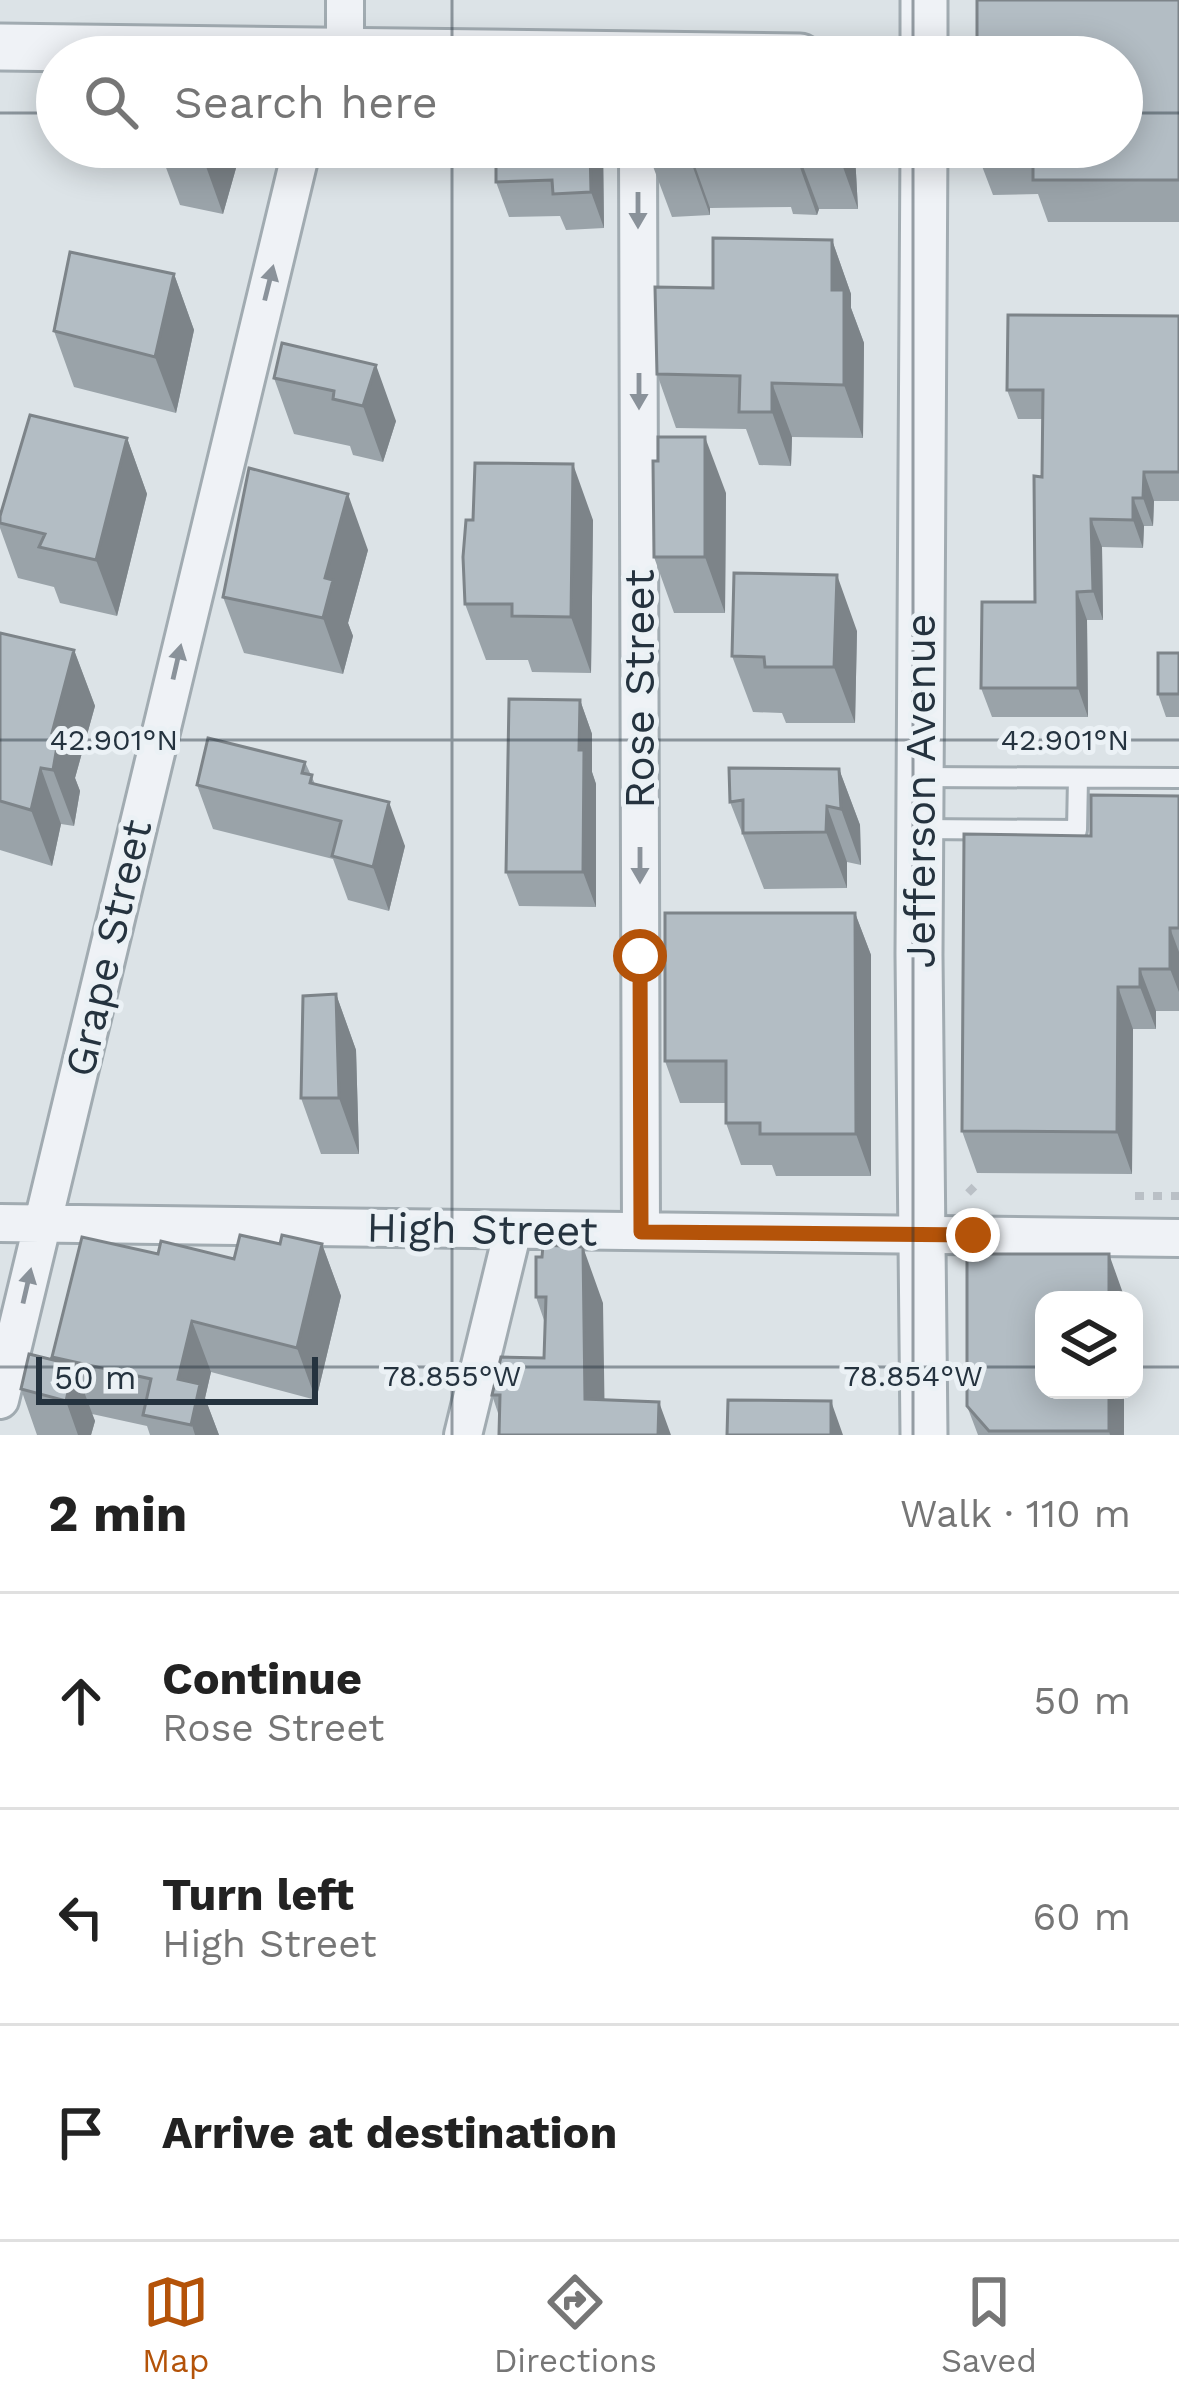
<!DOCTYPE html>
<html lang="en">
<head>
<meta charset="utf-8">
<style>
  :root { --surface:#fff; --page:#f2f2f2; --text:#222; --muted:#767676; --line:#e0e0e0; --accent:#b45309 }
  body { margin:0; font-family:"Work Sans",sans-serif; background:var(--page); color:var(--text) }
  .controls { position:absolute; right:36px; bottom:36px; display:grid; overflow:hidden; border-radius:24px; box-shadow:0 6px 30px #0003 }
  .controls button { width:108px; height:108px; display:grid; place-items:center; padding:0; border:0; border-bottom:3px solid var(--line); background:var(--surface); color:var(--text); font:60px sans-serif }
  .scale { position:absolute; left:36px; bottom:30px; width:282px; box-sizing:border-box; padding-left:12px; border:6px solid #25333f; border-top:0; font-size:33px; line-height:42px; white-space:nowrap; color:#25333f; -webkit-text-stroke:9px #ebf1f5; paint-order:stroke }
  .stop { position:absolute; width:36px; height:36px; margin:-27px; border:9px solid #b45309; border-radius:50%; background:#fff }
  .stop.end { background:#b45309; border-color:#fff; box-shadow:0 3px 12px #0008 }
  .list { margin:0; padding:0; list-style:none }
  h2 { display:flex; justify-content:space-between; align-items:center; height:156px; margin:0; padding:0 48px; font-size:51px }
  h2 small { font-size:39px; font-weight:400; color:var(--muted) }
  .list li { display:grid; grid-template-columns:78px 1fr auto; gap:36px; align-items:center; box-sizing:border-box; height:216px; padding:0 48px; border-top:3px solid var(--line) }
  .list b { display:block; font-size:45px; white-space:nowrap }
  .list p { margin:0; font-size:39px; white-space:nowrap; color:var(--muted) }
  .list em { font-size:39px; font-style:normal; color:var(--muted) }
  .icon { flex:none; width:66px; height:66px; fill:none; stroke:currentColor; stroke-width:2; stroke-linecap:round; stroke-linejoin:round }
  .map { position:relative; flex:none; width:1179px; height:1435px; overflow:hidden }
  .search { position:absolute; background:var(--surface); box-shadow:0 6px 30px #0003; left:36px; right:36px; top:36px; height:132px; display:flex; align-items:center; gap:30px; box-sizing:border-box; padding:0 42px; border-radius:66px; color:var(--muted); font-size:45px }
  .sheet { height:804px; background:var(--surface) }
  nav { display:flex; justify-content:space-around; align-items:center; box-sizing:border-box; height:168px; border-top:3px solid var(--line); background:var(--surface); font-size:33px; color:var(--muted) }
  nav a { display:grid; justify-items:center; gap:6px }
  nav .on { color:var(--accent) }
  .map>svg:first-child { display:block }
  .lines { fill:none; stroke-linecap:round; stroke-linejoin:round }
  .service-casing { stroke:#a1abb1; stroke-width:24 }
  .minor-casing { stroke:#a1abb1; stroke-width:42 }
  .tertiary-casing { stroke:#a1abb1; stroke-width:51 }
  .path { stroke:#bac0c6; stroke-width:8; stroke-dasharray:9 9; stroke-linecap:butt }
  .service { stroke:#eff2f6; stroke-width:18 }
  .minor { stroke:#eff2f6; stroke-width:36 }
  .tertiary { stroke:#eff2f6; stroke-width:45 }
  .wall { fill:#9aa3a9 }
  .shaded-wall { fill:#7d8489 }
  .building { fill:#b3bdc4; stroke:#7d8489; stroke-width:3 }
  .oneway { fill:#8a929a }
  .route { stroke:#b45309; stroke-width:15 }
  .ticks { fill:none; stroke:#25333f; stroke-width:3; stroke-opacity:0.45 }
  .labels { text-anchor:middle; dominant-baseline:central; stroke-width:10; stroke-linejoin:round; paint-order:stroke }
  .street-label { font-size:42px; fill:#25333f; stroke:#ebf1f5 }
  .ticks-label { font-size:30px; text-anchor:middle; fill:#25333f; stroke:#ebf1f5; stroke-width:10; stroke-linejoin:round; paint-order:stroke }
</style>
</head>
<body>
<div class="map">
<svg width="1179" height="1435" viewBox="0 0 1179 1435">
  <rect width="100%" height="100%" fill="#dce3e7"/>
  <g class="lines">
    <defs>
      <path id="service" d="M919,777L1179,778
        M919,829L1077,830L1078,778"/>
      <path id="minor" d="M345,51V0
        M638,147L641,1231
        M0,1223L1179,1238
        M0,1400L302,147
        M463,1435L513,1230"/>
      <path id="tertiary" d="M924,0V57
        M0,47L800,57
        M924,147L919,955L924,1435"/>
    </defs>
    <use href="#service" class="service-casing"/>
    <use href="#minor" class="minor-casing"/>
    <use href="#tertiary" class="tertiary-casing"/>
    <path class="path" d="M968,1193L977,1184
      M1135,1196H1179"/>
    <use href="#service" class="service"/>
    <use href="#minor" class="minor"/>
    <use href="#tertiary" class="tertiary"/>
  </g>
  <path class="wall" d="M1179,0V222H1048L1038,194L993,195L977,153Z
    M242,147L223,214L180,205L159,149Z
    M603,147L604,228L566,230L560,216L509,217L496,182Z
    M649,147H869V155H855L858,209H819L817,215L793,214L791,207L710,208V215L672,217L651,161Z
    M832,240L851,294V308L864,343L863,438L792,437L791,466L759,465L746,429L676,428L657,374L713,288Z
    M174,274L194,330L176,413L74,387L54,331Z
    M1179,316V501H1154L1153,526H1144L1143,548L1102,547L1103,620H1087L1088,717H992L981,688L1035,602L1042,477L1043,419H1018L1007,390Z
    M282,343L396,421L383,462L353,455L350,446L294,434L274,378Z
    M127,438L147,494L117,616L60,603L54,587L18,578L0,528V516Z
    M726,493L725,613H674L654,557Z
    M593,520L591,673L532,672L528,660H486L465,604Z
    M368,550L348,623L353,636L343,674L244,653L223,597Z
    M857,631L855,723H786L782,713L753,712L732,656Z
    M0,633L74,650L95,706L75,778L80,791L74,826L61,824L52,866L0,850Z
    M1179,653V717H1166L1158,694Z
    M580,700L592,734V772L596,784V907L519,906L506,872Z
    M305,762L315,784L405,846L389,911L348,900L333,859L213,829L197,785Z
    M839,769L860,825L861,865L847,862V888L764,889L730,802Z
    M1179,796V1011H1156V1029H1133L1132,1174L977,1173L962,1131L1091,836Z
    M855,913L871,955V1176H776L772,1165H741L726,1123V1103H680L665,1061Z
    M336,994L356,1050L359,1154H321L301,1098Z
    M280,1244H322L341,1296L316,1400L211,1372L205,1398L219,1435H150L147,1426L92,1414L95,1421L91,1435H37L21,1389L52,1360V1357L158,1254L234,1259Z
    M1124,1296V1435H978L967,1406Z
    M536,1297L603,1303L499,1416L492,1395L544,1358L545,1323Z"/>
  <path class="shaded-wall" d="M206,147H242L223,214L203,158Z
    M590,147H603L604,228L591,192Z
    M837,147H852L855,155L858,209L838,153Z
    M690,152L710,208V215L690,159Z
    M798,153L819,209L817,215L797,159Z
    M832,240L851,294V308L864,343L863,438L844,385L832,290Z
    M174,274L194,330L176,413L155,357Z
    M376,365L396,421L383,462L363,406Z
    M772,383L792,437L791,466L772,412Z
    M705,437L726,493L725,613L705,557Z
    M127,438L147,494L117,616L96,560Z
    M573,464L593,520L591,673L571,617Z
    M1144,472L1154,501L1153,526L1143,498Z
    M348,494L368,550L348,623L353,636L343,674L323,618L325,578Z
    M1133,498L1144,526L1143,548L1133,520Z
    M1091,519L1102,547L1103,620L1093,591Z
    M837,575L857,631L855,723L834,667Z
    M1077,592L1087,620L1088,717L1078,688Z
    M74,650L95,706L75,778L80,791L74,826L53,770L52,733Z
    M580,700L592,734V772L596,784V907L583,872L579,750Z
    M41,768L61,824L52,866L31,810Z
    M839,769L860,825L861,865L841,809Z
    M389,802L405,846L389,911L373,867Z
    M827,806L847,862V888L826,832Z
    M855,913L871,955V1176L856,1134Z
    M1170,928L1179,952V992L1170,969Z
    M1140,969L1156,1011V1029L1140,987Z
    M1118,987L1133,1029L1132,1174L1117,1132Z
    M336,994L356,1050L359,1154L339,1098Z
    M322,1244L341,1296L316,1400L297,1348Z
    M583,1247L603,1303L605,1435L585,1399Z
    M1109,1254L1124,1296V1300H1109Z
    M192,1321L211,1372L205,1398L219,1435H195L178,1379Z
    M74,1365L95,1421L91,1435H78L66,1401Z
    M1109,1390H1124V1435H1110L1109,1431Z
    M831,1401L843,1435H831Z
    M659,1402L671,1435H658Z"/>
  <path class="building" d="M977,0H1179V180H1033V152L977,153V147H1122V57H977Z
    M142,47H185L227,57H139Z
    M642,55H848V57H642Z
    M160,147H206L203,158L159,149Z
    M496,147H590L591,192L553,194L552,180L496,182Z
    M651,147H837L838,153H798L797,159L773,158L772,151L690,152V159L651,161Z
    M713,238L832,240V290H844V385L772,383V412H739L740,376L657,374L655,287L713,288Z
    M70,252L174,274L155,357L54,331Z
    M1008,315L1179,316V472H1144L1143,498H1133V520L1091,519L1093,591L1077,592L1078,688H981L982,602H1035L1034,476L1042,477L1043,390H1007Z
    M282,343L376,365L363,406L333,399L334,391L274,378Z
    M30,415L127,438L96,560L39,547L45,534L0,523V516Z
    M658,437H705V557H654L653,461H658Z
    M475,463L573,464L571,617L512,616V604H465L463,557L466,520H473Z
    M249,468L348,494L325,578L333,580L323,618L223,597Z
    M734,573L837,575L834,667H765L764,657L732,656Z
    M0,633L74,650L52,733L59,735L53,770L41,768L31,810L0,801Z
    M1158,653H1179V694H1158Z
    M509,699L580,700L579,750H584L583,872H506Z
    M208,738L305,762L302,773L312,775L310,783L389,802L373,867L332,856L341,821L197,785Z
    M729,768L839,769L841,809L827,806L826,832L743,833V800L730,802Z
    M1091,795L1179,796V928H1170V969H1140V987H1118L1117,1132L962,1131L964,834L1091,836Z
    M665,913H855L856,1134H760V1123H726V1061H665Z
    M336,994L339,1098H301L303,996Z
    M240,1235L280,1244L282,1235L322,1244L297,1348L192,1321L178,1379L200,1384L191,1425L143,1415L151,1379L52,1357L82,1237L158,1254L161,1241L234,1259Z
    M543,1245L583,1247L585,1399L659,1402L658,1435H499L500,1395H492L501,1357L544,1358L546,1297H536V1257H542Z
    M967,1254H1109V1300H1044V1390H1109V1431H989L967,1406Z
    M29,1354L74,1365L66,1401L21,1389Z
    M728,1400L831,1401V1435H727Z"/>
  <defs><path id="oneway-solid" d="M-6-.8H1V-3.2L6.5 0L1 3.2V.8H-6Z" transform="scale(3)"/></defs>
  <g class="oneway">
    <use href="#oneway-solid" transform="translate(638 210) rotate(90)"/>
    <use href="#oneway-solid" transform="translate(269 283) rotate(-76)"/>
    <use href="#oneway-solid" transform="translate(639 391) rotate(90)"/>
    <use href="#oneway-solid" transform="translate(177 662) rotate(-77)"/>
    <use href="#oneway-solid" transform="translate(640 865) rotate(90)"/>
    <use href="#oneway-solid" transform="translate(27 1286) rotate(-77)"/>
  </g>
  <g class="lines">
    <path class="route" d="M640,956L641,1232L973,1235"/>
  </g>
  <path class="ticks" d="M452,0V57M913,0V57M0,113H57M1122,113H1179M452,147V1435M913,147V1435M0,740H1179M0,1367H1044M1134,1367H1179"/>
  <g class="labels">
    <g class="street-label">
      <text transform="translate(639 689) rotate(-90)">Rose Street</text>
      <text transform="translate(920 791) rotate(-90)">Jefferson Avenue</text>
      <text transform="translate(108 948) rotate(-77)">Grape Street</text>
      <text transform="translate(482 1229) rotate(1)">High Street</text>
    </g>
  </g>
  <g class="ticks-label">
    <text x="114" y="750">42.901°N</text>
    <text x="1065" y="750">42.901°N</text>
    <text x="452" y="1386">78.855°W</text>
    <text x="913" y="1386">78.854°W</text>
  </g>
</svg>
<div class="controls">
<button><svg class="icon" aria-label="layers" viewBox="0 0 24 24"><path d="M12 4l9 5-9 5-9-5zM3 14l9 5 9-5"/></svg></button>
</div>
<div class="scale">50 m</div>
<div class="stop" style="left:640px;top:956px"></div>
<div class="stop end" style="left:973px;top:1235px"></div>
<div class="search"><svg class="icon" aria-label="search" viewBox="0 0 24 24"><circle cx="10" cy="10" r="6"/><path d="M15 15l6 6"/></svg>Search here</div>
</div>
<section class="sheet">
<h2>2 min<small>Walk · 110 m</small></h2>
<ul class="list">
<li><svg class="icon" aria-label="ahead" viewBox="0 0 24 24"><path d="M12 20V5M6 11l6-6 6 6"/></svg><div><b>Continue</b><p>Rose Street</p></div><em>50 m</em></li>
<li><svg class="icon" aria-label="left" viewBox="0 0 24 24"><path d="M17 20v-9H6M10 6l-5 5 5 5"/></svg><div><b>Turn left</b><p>High Street</p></div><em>60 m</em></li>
<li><svg class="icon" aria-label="arrive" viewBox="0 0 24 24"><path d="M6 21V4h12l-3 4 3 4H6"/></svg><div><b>Arrive at destination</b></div></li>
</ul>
</section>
<nav>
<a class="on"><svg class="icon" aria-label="map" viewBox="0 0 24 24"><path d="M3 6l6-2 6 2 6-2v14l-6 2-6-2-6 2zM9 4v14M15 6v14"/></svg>Map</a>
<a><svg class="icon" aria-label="directions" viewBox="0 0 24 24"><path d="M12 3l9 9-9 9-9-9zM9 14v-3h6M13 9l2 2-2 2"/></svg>Directions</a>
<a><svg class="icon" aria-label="saved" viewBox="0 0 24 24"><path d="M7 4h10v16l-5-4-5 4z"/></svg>Saved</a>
</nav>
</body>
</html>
